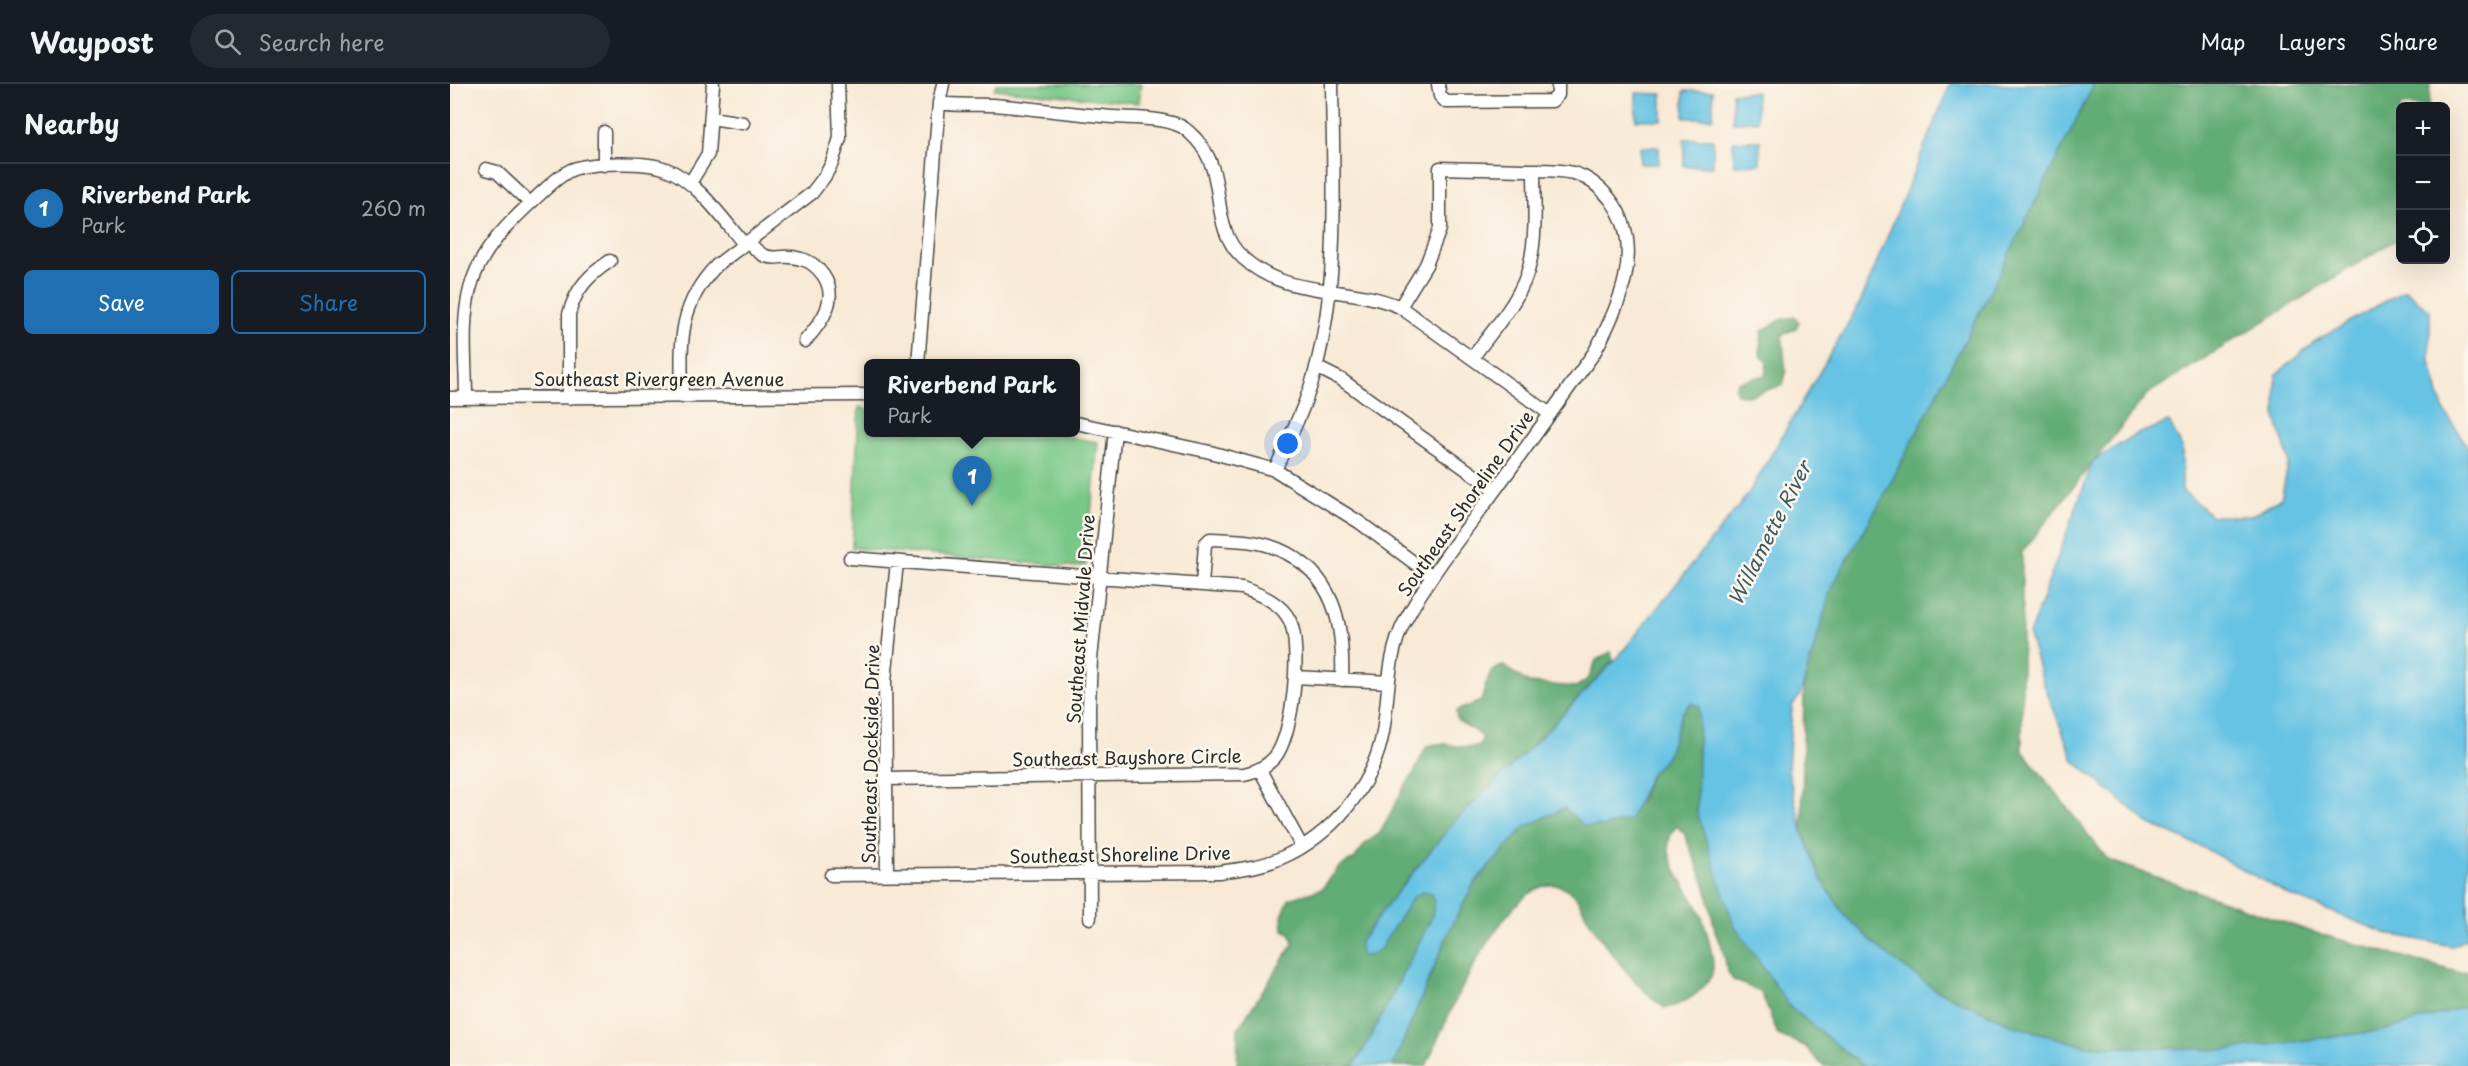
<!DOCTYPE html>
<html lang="en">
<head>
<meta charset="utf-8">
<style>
  :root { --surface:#171b24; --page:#242831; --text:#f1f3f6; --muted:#9ea1a6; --line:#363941; --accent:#1f6fb2 }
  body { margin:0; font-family:"Playpen Sans",sans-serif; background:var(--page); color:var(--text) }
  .controls { position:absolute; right:18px; top:18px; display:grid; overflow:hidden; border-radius:9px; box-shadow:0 6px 24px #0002 }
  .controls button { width:54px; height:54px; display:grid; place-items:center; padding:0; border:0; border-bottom:2px solid var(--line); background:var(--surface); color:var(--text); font:30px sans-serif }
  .you { position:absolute; left:838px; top:360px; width:21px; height:21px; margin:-15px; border:4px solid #fff; border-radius:50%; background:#1a73e8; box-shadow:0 0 0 9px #1a73e833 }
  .badge { display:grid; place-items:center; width:39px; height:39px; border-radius:50%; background:var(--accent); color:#fff; font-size:20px; font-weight:700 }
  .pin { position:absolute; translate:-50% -50px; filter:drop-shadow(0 2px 3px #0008) }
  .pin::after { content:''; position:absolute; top:32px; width:21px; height:18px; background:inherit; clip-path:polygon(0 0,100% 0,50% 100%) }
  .popup { position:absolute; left:414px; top:275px; width:216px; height:78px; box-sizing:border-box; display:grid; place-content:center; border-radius:9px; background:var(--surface); filter:drop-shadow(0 2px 4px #0005); font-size:20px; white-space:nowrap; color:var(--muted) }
  .popup b { font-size:22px; color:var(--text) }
  .popup::after { content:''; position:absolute; left:50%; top:100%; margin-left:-12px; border:12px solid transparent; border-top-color:var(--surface) }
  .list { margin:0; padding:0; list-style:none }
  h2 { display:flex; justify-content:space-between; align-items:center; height:78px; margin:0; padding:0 24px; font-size:26px }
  h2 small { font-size:20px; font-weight:400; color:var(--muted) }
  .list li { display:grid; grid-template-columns:39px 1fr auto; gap:18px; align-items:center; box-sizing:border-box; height:90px; padding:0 24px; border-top:2px solid var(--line) }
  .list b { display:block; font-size:22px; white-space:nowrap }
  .list p { margin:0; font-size:20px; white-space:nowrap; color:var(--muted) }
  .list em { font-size:20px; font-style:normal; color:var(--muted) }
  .actions { display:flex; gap:12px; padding:18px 24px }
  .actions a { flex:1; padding:14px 0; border:2px solid var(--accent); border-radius:9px; text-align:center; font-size:21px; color:var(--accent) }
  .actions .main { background:var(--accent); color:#fff }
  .icon { flex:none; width:33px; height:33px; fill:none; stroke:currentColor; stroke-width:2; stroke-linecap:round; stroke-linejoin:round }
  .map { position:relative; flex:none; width:2018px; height:982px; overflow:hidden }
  header { display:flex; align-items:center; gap:36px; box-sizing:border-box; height:84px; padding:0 30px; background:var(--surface); border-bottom:2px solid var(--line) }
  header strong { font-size:28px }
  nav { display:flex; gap:33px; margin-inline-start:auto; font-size:21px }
  .search { width:420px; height:54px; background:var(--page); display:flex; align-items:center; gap:15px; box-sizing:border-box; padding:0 21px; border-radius:33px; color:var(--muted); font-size:22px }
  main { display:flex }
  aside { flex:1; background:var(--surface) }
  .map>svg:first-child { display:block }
  .green { fill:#79c888; stroke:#527a5a; stroke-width:1.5 }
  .forest { fill:#62ac74; stroke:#466c50; stroke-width:1.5 }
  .water { fill:#66c3e4; stroke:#487788; stroke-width:1.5 }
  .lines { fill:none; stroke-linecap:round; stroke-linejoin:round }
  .minor-casing { stroke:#4a4844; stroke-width:15 }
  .minor { stroke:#fff; stroke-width:12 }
  .labels { text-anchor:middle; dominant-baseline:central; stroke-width:5; stroke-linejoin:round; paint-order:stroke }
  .street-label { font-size:18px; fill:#2b2b2b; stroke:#fbf7ec }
  .water-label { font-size:20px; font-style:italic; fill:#3d5962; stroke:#fbf7ec }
</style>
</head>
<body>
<header>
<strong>Waypost</strong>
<div class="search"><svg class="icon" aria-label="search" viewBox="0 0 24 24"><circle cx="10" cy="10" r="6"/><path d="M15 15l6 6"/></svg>Search here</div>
<nav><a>Map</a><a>Layers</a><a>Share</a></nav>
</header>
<main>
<aside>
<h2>Nearby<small></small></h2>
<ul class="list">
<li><span class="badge">1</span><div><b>Riverbend Park</b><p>Park</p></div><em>260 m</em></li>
</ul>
<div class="actions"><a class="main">Save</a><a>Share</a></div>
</aside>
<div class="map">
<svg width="2018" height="982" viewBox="0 0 2018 982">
  <rect width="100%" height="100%" fill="#fbf7ec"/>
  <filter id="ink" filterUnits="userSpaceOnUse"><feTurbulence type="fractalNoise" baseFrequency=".0167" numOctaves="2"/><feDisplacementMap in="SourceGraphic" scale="12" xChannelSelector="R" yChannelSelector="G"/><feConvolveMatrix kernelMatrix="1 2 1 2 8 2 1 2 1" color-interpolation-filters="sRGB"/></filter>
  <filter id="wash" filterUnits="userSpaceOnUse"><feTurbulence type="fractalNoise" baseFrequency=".008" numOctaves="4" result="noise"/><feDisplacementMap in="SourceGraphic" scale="24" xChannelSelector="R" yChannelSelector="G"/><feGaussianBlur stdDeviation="1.35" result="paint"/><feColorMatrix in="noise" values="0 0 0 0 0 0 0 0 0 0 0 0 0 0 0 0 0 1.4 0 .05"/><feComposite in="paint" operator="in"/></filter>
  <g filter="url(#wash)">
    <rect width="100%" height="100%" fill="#f8e9d5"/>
    <path class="green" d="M547,0H691L689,19L544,5Z
      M409,323L418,326V348H595L648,358L636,481L626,483L402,464Z"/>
    <path class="forest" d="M1644,0H1980L1979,22H1950V153L1697,310L1572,468V666L1658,776L1859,847L2011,889L2018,887V922L1932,947L1777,966L1635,962L1565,942L1486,906L1432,867L1395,832L1370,793L1352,747L1354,597L1382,502L1433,413L1543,202Z
      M1344,233L1349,238L1346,244L1332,251L1336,289L1333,301L1298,312L1287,310L1285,303L1288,298L1315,291L1317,278L1310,271L1312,247L1333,235Z
      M1161,568L1163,577L1082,662L1005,737L940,817L910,858L963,813L972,808H980L985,817L981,835L916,962L903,982H787L788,945L843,860L841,850L833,845L832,832L839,815L872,805L889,783L904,775L916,759L930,749L953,705L964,689L976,663C997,654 1009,668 1031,661L1032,652L1007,636L1006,627L1031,617C1037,602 1035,586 1054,582L1079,599L1126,603L1139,594L1146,576Z
      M1241,619L1249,622L1247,728L1340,923L1413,982H1373L1355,962L1328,951L1311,908L1283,896L1278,888L1271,859L1266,851L1256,803L1234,749L1227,742C1204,764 1234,799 1246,820C1253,832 1267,878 1262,891C1259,897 1253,904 1247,909C1237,917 1228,922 1215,924C1184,901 1160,869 1140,838C1134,829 1131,817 1123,810C1068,757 991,948 976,982H943L1000,845L1025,798L1075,743L1114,724L1121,729L1190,718L1201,689L1217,673L1232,629Z"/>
    <path class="water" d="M1500,0H1644L1543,202L1433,413L1382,502L1350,612L1342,622L1338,686L1352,747L1370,793L1395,832L1432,867L1486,906L1565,942L1635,962L1777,966L1932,947L2018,922V982H1413L1340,923L1283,839L1247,728L1249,622L1241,619L1232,629L1217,673L1201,689L1180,735L1153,743L1133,741L1114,724L1075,743L1025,798L1000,845L943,982H903L916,962L981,835L985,817L980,809L972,808L963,813L930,865L921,871L911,872L910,858L940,817L1005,737L1082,662L1169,572L1299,409L1411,217Z
      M1263,7V34H1234V7Z
      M1306,8L1307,37L1283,38L1282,9Z
      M1186,9L1212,10V36H1186Z
      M1234,55H1263V83L1234,82Z
      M1283,57H1310V80L1284,81Z
      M1190,63H1209V80H1190Z
      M1955,206L1980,227V278L1993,325L2018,363V854L2002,862L1938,850L1839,811L1754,764L1698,739L1624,677L1593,598L1579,551L1643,377L1685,351L1719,338L1732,364V406L1762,432H1801L1831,415L1839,377L1826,334V291L1865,257Z"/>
  </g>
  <g filter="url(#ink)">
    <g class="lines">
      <defs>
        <path id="minor" d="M988,0L990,12L996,18L1102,17L1108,11V0
          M489,19C507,22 525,20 543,21C580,24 616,29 652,32C676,35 705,32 728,41C735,43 741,50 746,55C780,92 757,141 793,174C837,215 897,200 950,223L1100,330
          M261,34L293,39
          M154,81V48
          M36,85L47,88L80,119
          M240,99L258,70L263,0
          M298,157C321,185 325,167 351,175C361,177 368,184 373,191C390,215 371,239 355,257
          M1023,273C1043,245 1073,214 1080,179C1087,149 1084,116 1084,86
          M468,280L489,19L493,0
          M866,283L892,296L1045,406
          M232,313C231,260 227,222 267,181L362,109L375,92L382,79L390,54L388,0
          M0,314L418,311
          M16,314C16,279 11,240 20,205C30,165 60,138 89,111C99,102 108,92 121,86C140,78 196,77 216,85C246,96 273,135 294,160
          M119,314V230C126,204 139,191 160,177
          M626,339L760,368L825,386L909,438L982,492
          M825,386C840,353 857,319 866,284C890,191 883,95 882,0
          M400,474L792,504C811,511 831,518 840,537C852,563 843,652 825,673C816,683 807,687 794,690L435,695
          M752,501L755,460L760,455C783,456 807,456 828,465C885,489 894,541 892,596
          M845,593L939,598
          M810,686L852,763
          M381,791L769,788C789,785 811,783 831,774C881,752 923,703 933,648C939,612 937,570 955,537C978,494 1008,456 1037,417C1073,368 1108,319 1144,269C1169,223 1197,163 1160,115C1150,103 1139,93 1123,89C1107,85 1089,86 1073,86C1045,85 1018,85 990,84V145L976,181L950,223
          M437,791L435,597L447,478
          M640,834L639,622L641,575L665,347"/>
      </defs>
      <use href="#minor" class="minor-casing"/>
      <use href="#minor" class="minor"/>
    </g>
  </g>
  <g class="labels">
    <g class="street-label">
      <text x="209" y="294">Southeast Rivergreen Avenue</text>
      <text transform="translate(1015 419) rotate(-55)">Southeast Shoreline Drive</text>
      <text transform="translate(630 535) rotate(-86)">Southeast Midvale Drive</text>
      <text transform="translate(420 670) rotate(-89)">Southeast Dockside Drive</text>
      <text transform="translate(677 673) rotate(-1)">Southeast Bayshore Circle</text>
      <text transform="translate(670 770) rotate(-1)">Southeast Shoreline Drive</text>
    </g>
    <g class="water-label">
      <text transform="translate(1319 449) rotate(-63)">Willamette River</text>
    </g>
  </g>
</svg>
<div class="controls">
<button>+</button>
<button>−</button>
<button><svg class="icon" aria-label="locate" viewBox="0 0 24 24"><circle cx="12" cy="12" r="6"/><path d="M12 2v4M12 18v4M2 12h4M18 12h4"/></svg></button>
</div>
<div class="you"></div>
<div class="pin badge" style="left:522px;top:422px">1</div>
<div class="popup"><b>Riverbend Park</b>Park</div>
</div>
</main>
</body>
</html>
